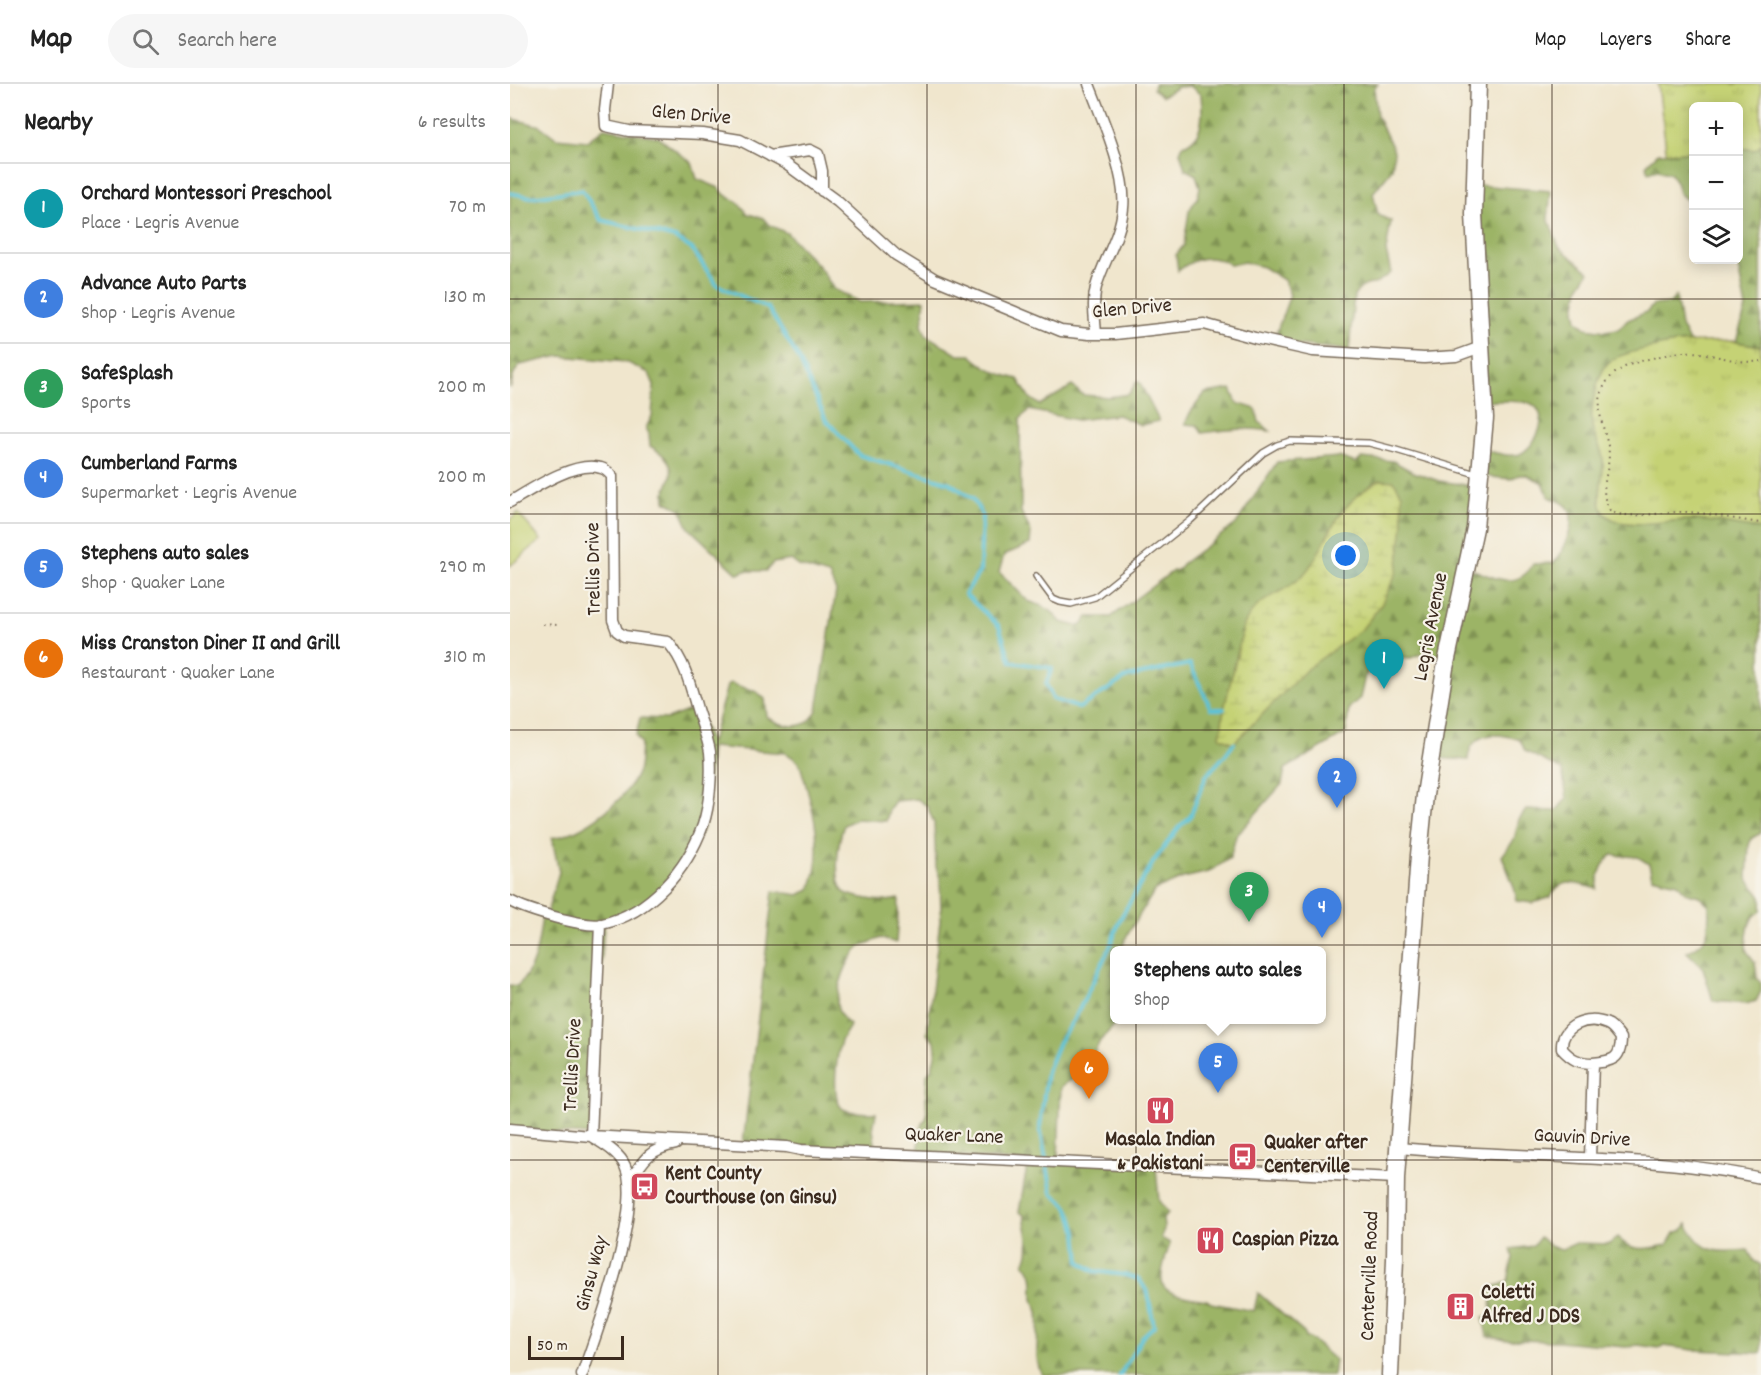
<!DOCTYPE html>
<html lang="en">
<head>
<meta charset="utf-8">
<style>
  :root { --surface:#fff; --page:#f6f6f6; --text:#222; --muted:#767676; --line:#e0e0e0; --accent:#ea580c }
  body { margin:0; font-family:Dekko,sans-serif; background:var(--page); color:var(--text) }
  .controls { position:absolute; right:18px; top:18px; display:grid; overflow:hidden; border-radius:9px; box-shadow:0 3px 15px #0003 }
  .controls button { width:54px; height:54px; display:grid; place-items:center; padding:0; border:0; border-bottom:2px solid var(--line); background:var(--surface); color:var(--text); font:30px sans-serif }
  .scale { position:absolute; left:18px; bottom:15px; width:96px; box-sizing:border-box; padding-left:6px; border:3px solid #3b2a1e; border-top:0; font-size:16px; line-height:21px; white-space:nowrap; color:#3b2a1e; -webkit-text-stroke:4px #f7f3e8; paint-order:stroke }
  .you { position:absolute; left:836px; top:472px; width:21px; height:21px; margin:-15px; border:4px solid #fff; border-radius:50%; background:#1a73e8; box-shadow:0 0 0 9px #1a73e833 }
  .badge { display:grid; place-items:center; width:39px; height:39px; border-radius:50%; background:var(--accent); color:#fff; font-size:20px; font-weight:700 }
  .pin { position:absolute; translate:-50% -50px; filter:drop-shadow(0 2px 3px #0008) }
  .pin::after { content:''; position:absolute; top:32px; width:21px; height:18px; background:inherit; clip-path:polygon(0 0,100% 0,50% 100%) }
  .popup { position:absolute; left:600px; top:862px; width:216px; height:78px; box-sizing:border-box; display:grid; place-content:center; border-radius:9px; background:var(--surface); filter:drop-shadow(0 2px 4px #0005); font-size:20px; white-space:nowrap; color:var(--muted) }
  .popup b { font-size:22px; color:var(--text) }
  .popup::after { content:''; position:absolute; left:50%; top:100%; margin-left:-12px; border:12px solid transparent; border-top-color:var(--surface) }
  .list { margin:0; padding:0; list-style:none }
  h2 { display:flex; justify-content:space-between; align-items:center; height:78px; margin:0; padding:0 24px; font-size:26px }
  h2 small { font-size:20px; font-weight:400; color:var(--muted) }
  .list li { display:grid; grid-template-columns:39px 1fr auto; gap:18px; align-items:center; box-sizing:border-box; height:90px; padding:0 24px; border-top:2px solid var(--line) }
  .list b { display:block; font-size:22px; white-space:nowrap }
  .list p { margin:0; font-size:20px; white-space:nowrap; color:var(--muted) }
  .list em { font-size:20px; font-style:normal; color:var(--muted) }
  .icon { flex:none; width:33px; height:33px; fill:none; stroke:currentColor; stroke-width:2; stroke-linecap:round; stroke-linejoin:round }
  .map { position:relative; flex:none; width:1251px; height:1291px; overflow:hidden }
  header { display:flex; align-items:center; gap:36px; box-sizing:border-box; height:84px; padding:0 30px; background:var(--surface); border-bottom:2px solid var(--line) }
  header strong { font-size:28px }
  nav { display:flex; gap:33px; margin-inline-start:auto; font-size:21px }
  .search { width:420px; height:54px; background:var(--page); display:flex; align-items:center; gap:15px; box-sizing:border-box; padding:0 21px; border-radius:33px; color:var(--muted); font-size:22px }
  main { display:flex }
  aside { flex:1; background:var(--surface) }
  .map>svg:first-child { display:block }
  .grass { fill:url(#grass-tufts); stroke:#807e49; stroke-width:1.5 }
  .forest { fill:url(#forest-firs); stroke:#6c6f42; stroke-width:1.5 }
  .wetland { fill:url(#wetland-marsh); stroke:#807e49; stroke-width:1.5 }
  .green { fill:#c5d274; stroke:#807e49; stroke-width:1.5 }
  .lines { fill:none; stroke-linecap:round; stroke-linejoin:round }
  .stream { stroke:#5bc2d7; stroke-width:4 }
  .lane-casing { stroke:#7a6c5b; stroke-width:8 }
  .street-casing { stroke:#7a6c5b; stroke-width:13 }
  .primary-casing { stroke:#7a6c5b; stroke-width:19 }
  .path { stroke:#7a6c5b; stroke-width:2; stroke-dasharray:1.5 4.5; stroke-linecap:butt }
  .lane { stroke:#fff; stroke-width:5 }
  .street { stroke:#fff; stroke-width:10 }
  .primary { stroke:#fff; stroke-width:16 }
  .grid { fill:none; stroke:#3b2a1e; stroke-width:1.5; stroke-opacity:0.55 }
  .labels { text-anchor:middle; dominant-baseline:central; stroke-width:4.5; stroke-linejoin:round; paint-order:stroke }
  .street-label { font-size:21px; fill:#3b2a1e; stroke:#f7f3e8 }
  .poi-label { font-size:21px; font-weight:bold; fill:#3b2a1e; stroke:#f7f3e8; text-anchor:start }
</style>
</head>
<body>
<header>
<strong>Map</strong>
<div class="search"><svg class="icon" aria-label="search" viewBox="0 0 24 24"><circle cx="10" cy="10" r="6"/><path d="M15 15l6 6"/></svg>Search here</div>
<nav><a>Map</a><a>Layers</a><a>Share</a></nav>
</header>
<main>
<aside>
<h2>Nearby<small>6 results</small></h2>
<ul class="list">
<li><span class="badge" style="background:#0f9aa8">1</span><div><b>Orchard Montessori Preschool</b><p>Place · Legris Avenue</p></div><em>70 m</em></li>
<li><span class="badge" style="background:#3f7fe0">2</span><div><b>Advance Auto Parts</b><p>Shop · Legris Avenue</p></div><em>130 m</em></li>
<li><span class="badge" style="background:#2e9e5b">3</span><div><b>SafeSplash</b><p>Sports</p></div><em>200 m</em></li>
<li><span class="badge" style="background:#3f7fe0">4</span><div><b>Cumberland Farms</b><p>Supermarket · Legris Avenue</p></div><em>200 m</em></li>
<li><span class="badge" style="background:#3f7fe0">5</span><div><b>Stephens auto sales</b><p>Shop · Quaker Lane</p></div><em>290 m</em></li>
<li><span class="badge" style="background:#e8710a">6</span><div><b>Miss Cranston Diner II and Grill</b><p>Restaurant · Quaker Lane</p></div><em>310 m</em></li>
</ul>
</aside>
<div class="map">
<svg width="1251" height="1291" viewBox="0 0 1251 1291">
  <defs>
    <pattern id="grass-tufts" width="24" height="20" patternUnits="userSpaceOnUse" patternTransform="scale(1.5)"><rect width="24" height="20" fill="#c5d274"/><path d="M3 7l-1-3M5 7V3M7 7l1-3M15 17l-1-3M17 17v-4M19 17l1-3" fill="none" stroke="#aab464"/></pattern>
    <pattern id="forest-firs" width="22" height="20" patternUnits="userSpaceOnUse" patternTransform="scale(1.5)"><rect width="22" height="20" fill="#9cb466"/><path d="M5 1l3.5 6h-7zM16 11l3.5 6h-7z" fill="#809353"/></pattern>
    <pattern id="wetland-marsh" width="20" height="14" patternUnits="userSpaceOnUse" patternTransform="scale(1.5)"><rect width="20" height="14" fill="#c5d274"/><path d="M1 5h8M5 5V1M11 12h8M15 12V8" fill="none" stroke="#aab464"/></pattern>
  </defs>
  <rect width="100%" height="100%" fill="#f7f3e8"/>
  <filter id="ink" filterUnits="userSpaceOnUse"><feTurbulence type="fractalNoise" baseFrequency=".0167" numOctaves="2"/><feDisplacementMap in="SourceGraphic" scale="12" xChannelSelector="R" yChannelSelector="G"/><feConvolveMatrix kernelMatrix="1 2 1 2 8 2 1 2 1" color-interpolation-filters="sRGB"/></filter>
  <filter id="wash" filterUnits="userSpaceOnUse"><feTurbulence type="fractalNoise" baseFrequency=".008" numOctaves="4" result="noise"/><feDisplacementMap in="SourceGraphic" scale="24" xChannelSelector="R" yChannelSelector="G"/><feGaussianBlur stdDeviation="1.35" result="paint"/><feColorMatrix in="noise" values="0 0 0 0 0 0 0 0 0 0 0 0 0 0 0 0 0 1.4 0 .05"/><feComposite in="paint" operator="in"/></filter>
  <g filter="url(#wash)">
    <rect width="100%" height="100%" fill="#f0e6cd"/>
    <path class="grass" d="M1148,0H1251V114L1229,76L1228,22H1184L1183,79L1158,81Z
      M1251,256V502L1073,485L1078,262Z"/>
    <path class="forest" d="M644,0H868L864,4L867,32L884,67L882,85L863,109L868,131L881,137L876,167L881,189L865,200C855,199 849,204 844,212L839,266L763,258L780,211L774,196L753,183L734,178L720,181C702,169 684,174 668,187L666,171L674,161L679,127L688,112L690,103L686,91L675,85L670,68L673,61C694,54 693,30 691,11L680,2L668,3L652,12L643,5Z
      M0,34L30,42L46,54L77,57L94,44L148,53L182,79L187,95L209,104L215,111L228,118L238,130L253,134L259,141L277,149L310,184L324,205L350,218L415,216L412,240L416,251L448,271H461C474,284 490,291 508,295L519,313L530,321L562,302L573,311L599,313L619,310L627,297L630,299L649,337L631,341L608,331L567,336L519,326L510,335L511,428L521,448L520,460L494,471L489,488L518,517L532,522L541,527L551,538L567,542L573,540L578,533H601L663,487L668,486L672,480L726,440L767,378L829,373L846,379L852,374L883,377L903,388L929,397L969,403L961,485C984,494 1008,507 1023,480L1044,479C1054,468 1066,440 1059,425C1055,418 1047,416 1039,413L1033,399L1017,391H1009L1000,395L973,392L974,366C984,368 1000,374 1010,370C1026,362 1041,332 1022,320C1014,316 987,317 976,317L966,101L1041,107L1038,134L1049,163L1079,188L1069,203L1065,226L1067,236L1076,244L1095,247L1108,245L1118,236L1137,228L1143,221L1160,219L1166,212L1171,242L1179,258C1163,259 1106,268 1097,280C1086,294 1080,325 1082,342C1084,354 1092,365 1093,376C1095,395 1080,424 1102,435C1120,445 1157,436 1178,436C1202,436 1227,442 1251,445V749L1242,754L1239,761L1237,794L1251,813V827C1236,835 1237,852 1236,866L1245,878L1247,894L1251,899V907L1246,917L1236,920L1203,917L1193,884L1177,868C1202,857 1198,845 1199,821L1189,812L1175,808L1168,799L1142,793L1139,780L1128,773L1102,771C1090,780 1089,791 1087,805C1068,800 1051,791 1041,813L1023,819L1007,817L1004,803L992,772L1004,756L1009,735L1016,726L1046,727L1057,714L1052,686L1015,667L1010,656C988,648 960,647 958,676L927,674L939,574L915,568L901,574L887,573L883,580H863L855,592L850,614L839,624L836,649L775,685L772,700L726,752L720,774L699,788L673,794L645,806L618,849L611,866H604V883L602,890L604,892V922L600,924C601,931 603,934 608,937L590,957L576,985L551,1003L548,1073L646,1084L649,1117L658,1129L653,1134L654,1145L651,1154L660,1159C644,1208 648,1208 697,1216L701,1219L744,1227L748,1209L794,1249L795,1254H800L825,1276L823,1291H533C521,1277 531,1247 528,1228C527,1223 524,1220 523,1215C522,1203 526,1188 514,1180C523,1164 516,1148 514,1131L509,1128L518,1078L408,1069L412,1040L417,1033L416,1014L417,990L422,984L426,967L425,957L417,950L431,828L430,794L426,783L424,739L417,722L407,715L385,717L379,725L376,737L346,735L334,741C328,756 323,794 333,807C337,812 363,816 370,817C376,818 383,816 389,815L386,859L371,854C364,857 355,859 349,864C336,876 327,903 327,921C328,929 334,936 340,941C338,948 333,951 331,957C327,971 320,1015 333,1025C341,1030 356,1028 366,1029L363,1045L366,1067L233,1060L263,807L289,811L300,805C316,765 302,720 290,681L286,676L276,669L201,663L194,744L141,819L94,840L81,1051L0,1046V901L7,902C26,887 29,855 32,832L37,829L49,788L42,754C74,749 116,717 128,687C131,679 130,667 131,659L126,652L130,634L157,635L186,624L201,659L217,602L220,599L247,608L255,615L257,633C274,644 297,648 307,626L326,507L319,491L289,482L281,476L263,479L256,487H234L228,490L179,444L170,425L155,417C154,408 156,406 159,398C167,381 154,370 140,362L139,350L136,344L142,332L144,301L139,289L116,278L50,272L10,281L4,289L0,305Z
      M1251,61V262L1226,258L1236,224L1228,183L1231,152L1228,146L1229,64L1245,66Z
      M1183,68L1184,132H1182L1181,120L1169,109L1166,98L1161,90L1148,86L1138,88L1136,81L1148,69Z
      M721,305L727,319L746,325L749,338L760,347C737,343 716,346 692,349L687,341L675,340L680,329L695,309Z
      M1177,1140C1193,1171 1206,1168 1238,1166L1244,1177L1251,1181V1269L1183,1266L1154,1262L1149,1264L1128,1261L1116,1263L1049,1257L995,1256L977,1252L973,1234L979,1232C981,1224 984,1210 980,1203L990,1201L998,1197L1003,1173L1001,1165L1023,1162L1030,1153L1040,1162L1051,1166L1066,1159L1099,1160L1108,1153C1121,1170 1139,1164 1157,1161L1164,1149L1173,1146Z"/>
    <path class="wetland" d="M870,396L884,397L892,410L893,442L887,488L871,521L852,545L798,584L724,659L710,653L714,625L734,541C748,510 772,513 793,491C807,477 813,457 824,440C835,422 851,406 870,396Z"/>
    <path class="green" d="M8,429L31,456L0,482V436Z"/>
    <g class="lines">
      <path class="stream" d="M0,109L21,113L72,106L91,136L165,154L182,165L207,201L258,224L289,275L316,336L349,371L440,399L463,415L472,431L470,487L455,510L489,542L501,578L542,584L536,600L543,615L569,624L617,593L680,580L701,625H714
        M610,1291L633,1252L644,1242L638,1209L629,1195L615,1191L584,1187L570,1178L567,1149L563,1135L556,1121L542,1109L530,1043L537,987L549,958L566,932L600,863L610,835L644,777L669,743L680,733L696,692L716,670L724,659"/>
    </g>
  </g>
  <g filter="url(#ink)">
    <g class="lines">
      <defs>
        <path id="lane" d="M526,492L543,515L550,518L561,520L585,513L681,436L753,369L767,361L780,357L859,359L886,366L966,390"/>
        <path id="street" d="M98,0L95,26L96,42L119,47L193,50L230,56L276,80L328,118L386,171L425,195L551,247L579,250H605L694,240L745,254L803,267L914,274L946,272L971,263
          M579,0C591,32 617,90 613,124C611,152 593,177 586,203C582,218 585,235 586,250
          M260,72L300,66L308,70L312,87V107
          M0,418C22,405 65,376 91,384C96,385 99,389 102,392L103,536L107,547L114,552L158,558C175,578 180,600 187,625C191,639 198,654 200,668C202,690 200,720 193,741C177,786 140,829 92,840C75,844 16,826 0,817
          M0,1045L81,1052L277,1063L291,1066L886,1094
          M81,1052L90,840
          M889,1064C1010,1075 1132,1069 1251,1094
          M1080,1074L1083,979C1102,977 1111,976 1111,954C1107,949 1103,942 1097,940C1077,931 1050,942 1052,965C1062,976 1069,979 1083,979
          M120,1097C133,1076 139,1065 166,1060
          M72,1291C87,1248 134,1122 115,1082C109,1068 93,1060 81,1052"/>
        <path id="primary" d="M880,1291L885,1175L886,1094L909,771L915,711L935,584L965,444L975,334L964,130L968,0"/>
      </defs>
      <use href="#lane" class="lane-casing"/>
      <use href="#street" class="street-casing"/>
      <use href="#primary" class="primary-casing"/>
      <path class="path" d="M1251,277C1229,281 1205,270 1183,268C1169,267 1156,271 1142,274C1118,280 1093,288 1090,317C1088,332 1095,347 1098,362C1103,385 1085,406 1101,428C1124,436 1152,427 1176,428C1201,429 1226,436 1251,439
        M33,540L47,541"/>
      <use href="#lane" class="lane"/>
      <use href="#street" class="street"/>
      <use href="#primary" class="primary"/>
    </g>
  </g>
  <path class="grid" d="M208,0V1291M417,0V1291M626,0V1291M834,0V1291M1042,0V1291M0,215H1251M0,430H1251M0,646H1251M0,861H1251M0,1076H1251"/>
  <defs>
    <symbol id="restaurant-square" viewBox="-11 -11 22 22"><rect x="-9" y="-9" width="18" height="18" rx="4" fill="#d1495b" stroke="#f7f3e8"/><path d="M-5-6h1v4h1v-4h1v4h1v-4h1v5L-1.5 .5V6h-2V.5L-5-1ZM5-6V6H3V1.5H1.5Q1.5-4 5-6Z" fill="#fff"/></symbol>
    <symbol id="bus-square" viewBox="-11 -11 22 22"><rect x="-9" y="-9" width="18" height="18" rx="4" fill="#d1495b" stroke="#f7f3e8"/><path d="M-5-6H5V4H4V6H2V4H-2V6H-4V4H-5ZM-3.5-4V0h7V-4ZM-3.5 1.2v1.5H-2V1.2ZM2 1.2v1.5H3.5V1.2Z" fill="#fff"/></symbol>
    <symbol id="building-square" viewBox="-11 -11 22 22"><rect x="-9" y="-9" width="18" height="18" rx="4" fill="#d1495b" stroke="#f7f3e8"/><path d="M-4-6H4V6H1V3H-1V6H-4ZM-2.5-4.3h1.7v1.8h-1.7ZM.8-4.3h1.7v1.8H.8ZM-2.5-1h1.7V.8h-1.7ZM.8-1h1.7V.8H.8Z" fill="#fff"/></symbol>
  </defs>
  <g fill-rule="evenodd">
    <use href="#restaurant-square" x="634" y="1010" width="33" height="33"/>
    <use href="#bus-square" x="716" y="1056" width="33" height="33"/>
    <use href="#bus-square" x="118" y="1086" width="33" height="33"/>
    <use href="#restaurant-square" x="684" y="1140" width="33" height="33"/>
    <use href="#building-square" x="934" y="1206" width="33" height="33"/>
  </g>
  <g class="labels">
    <g class="street-label">
      <text transform="translate(181 32) rotate(5)">Glen Drive</text>
      <text transform="translate(622 226) rotate(-5)">Glen Drive</text>
      <text transform="translate(85 485) rotate(-91)">Trellis Drive</text>
      <text transform="translate(922 543) rotate(-79)">Legris Avenue</text>
      <text transform="translate(64 981) rotate(-87)">Trellis Drive</text>
      <text transform="translate(444 1053) rotate(2)">Quaker Lane</text>
      <text transform="translate(1072 1055) rotate(3)">Gauvin Drive</text>
      <text transform="translate(83 1190) rotate(-75)">Ginsu Way</text>
      <text transform="translate(861 1192) rotate(-88)">Centerville Road</text>
    </g>
    <g class="poi-label">
      <text x="650" y="1057" text-anchor="middle">Masala Indian<tspan x="650" dy="24">&amp; Pakistani</tspan></text>
      <text x="754" y="1060">Quaker after<tspan x="754" dy="24">Centerville</tspan></text>
      <text x="155" y="1091">Kent County<tspan x="155" dy="24">Courthouse (on Ginsu)</tspan></text>
      <text x="722" y="1157">Caspian Pizza</text>
      <text x="971" y="1210">Coletti<tspan x="971" dy="24">Alfred J DDS</tspan></text>
    </g>
  </g>
</svg>
<div class="controls">
<button>+</button>
<button>−</button>
<button><svg class="icon" aria-label="layers" viewBox="0 0 24 24"><path d="M12 4l9 5-9 5-9-5zM3 14l9 5 9-5"/></svg></button>
</div>
<div class="scale">50 m</div>
<div class="you"></div>
<div class="pin badge" style="left:874px;top:605px;background:#0f9aa8">1</div>
<div class="pin badge" style="left:827px;top:724px;background:#3f7fe0">2</div>
<div class="pin badge" style="left:739px;top:838px;background:#2e9e5b">3</div>
<div class="pin badge" style="left:812px;top:854px;background:#3f7fe0">4</div>
<div class="pin badge" style="left:708px;top:1009px;background:#3f7fe0">5</div>
<div class="popup"><b>Stephens auto sales</b>Shop</div>
<div class="pin badge" style="left:579px;top:1015px;background:#e8710a">6</div>
</div>
</main>
</body>
</html>
